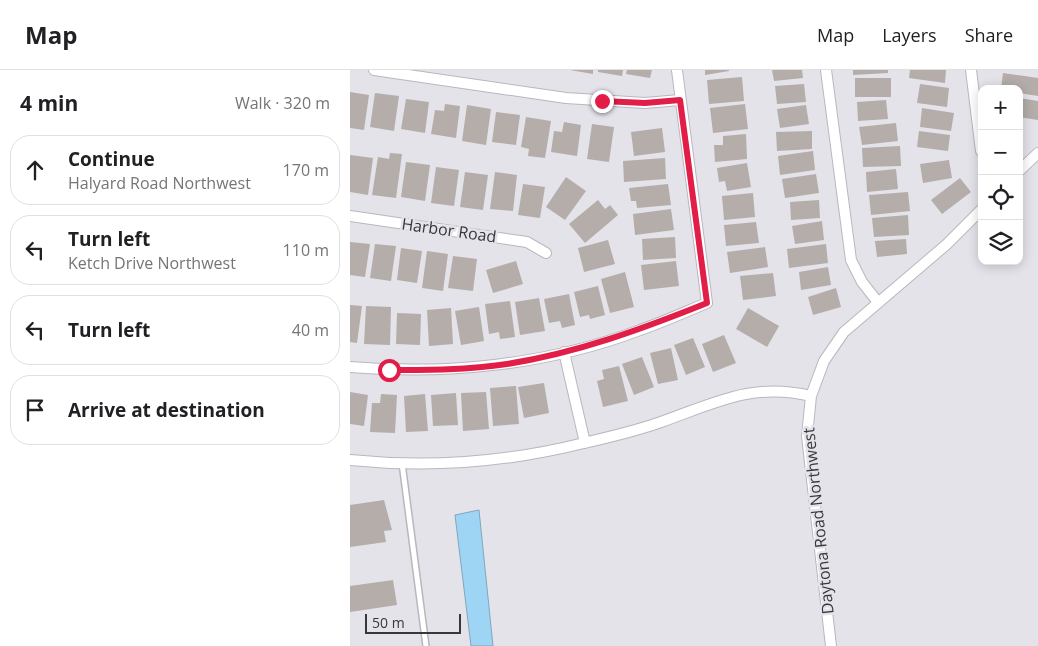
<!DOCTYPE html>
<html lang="en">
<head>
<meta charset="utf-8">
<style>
  :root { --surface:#fff; --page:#f2f2f2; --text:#202124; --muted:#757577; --line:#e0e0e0 }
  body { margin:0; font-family:"Open Sans",sans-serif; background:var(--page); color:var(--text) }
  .controls { position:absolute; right:15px; top:15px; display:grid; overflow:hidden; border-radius:10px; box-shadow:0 2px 12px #0003 }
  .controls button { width:45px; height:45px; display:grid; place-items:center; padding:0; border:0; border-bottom:1px solid var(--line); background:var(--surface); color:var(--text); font:25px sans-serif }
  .scale { position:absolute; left:15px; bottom:12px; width:96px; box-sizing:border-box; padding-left:5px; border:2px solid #38383a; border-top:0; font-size:14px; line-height:18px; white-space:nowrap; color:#38383a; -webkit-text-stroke:4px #e4e3ea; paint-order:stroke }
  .stop { position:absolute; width:15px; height:15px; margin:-11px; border:4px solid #e11d48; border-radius:50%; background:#fff }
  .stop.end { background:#e11d48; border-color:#fff; box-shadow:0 1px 5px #0008 }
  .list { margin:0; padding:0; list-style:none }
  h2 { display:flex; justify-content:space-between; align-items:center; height:65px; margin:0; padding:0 20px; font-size:21px }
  h2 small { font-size:16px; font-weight:400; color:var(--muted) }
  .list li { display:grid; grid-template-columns:32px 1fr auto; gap:15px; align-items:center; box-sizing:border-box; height:70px; margin:0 10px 10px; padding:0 10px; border:1px solid var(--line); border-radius:20px }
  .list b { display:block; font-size:19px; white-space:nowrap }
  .list p { margin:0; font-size:16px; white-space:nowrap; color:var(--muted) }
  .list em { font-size:16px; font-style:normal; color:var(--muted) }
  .icon { flex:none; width:28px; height:28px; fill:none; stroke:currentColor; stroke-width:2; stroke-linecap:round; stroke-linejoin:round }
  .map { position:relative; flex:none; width:688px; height:576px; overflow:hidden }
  header { display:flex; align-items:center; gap:30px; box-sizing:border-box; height:70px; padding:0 25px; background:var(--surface); border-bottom:1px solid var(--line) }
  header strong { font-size:24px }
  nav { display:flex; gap:28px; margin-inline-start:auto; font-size:18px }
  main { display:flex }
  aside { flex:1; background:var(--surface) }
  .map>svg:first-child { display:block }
  .water { fill:#9fd5f4; stroke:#80a6bc }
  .building { fill:#b4ada9 }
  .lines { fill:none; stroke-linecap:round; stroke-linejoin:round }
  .lane-casing { stroke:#b8b7be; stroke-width:8 }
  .street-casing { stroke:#b8b7be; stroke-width:12 }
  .lane { stroke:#fff; stroke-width:5 }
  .street { stroke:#fff; stroke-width:10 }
  .route { stroke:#e11d48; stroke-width:6 }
  .labels { text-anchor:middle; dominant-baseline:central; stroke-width:5; stroke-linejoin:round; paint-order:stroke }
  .street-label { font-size:16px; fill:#38383a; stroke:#e4e3ea }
</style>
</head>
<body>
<header>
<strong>Map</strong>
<nav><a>Map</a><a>Layers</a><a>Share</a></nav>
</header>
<main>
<aside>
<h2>4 min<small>Walk · 320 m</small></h2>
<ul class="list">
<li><svg class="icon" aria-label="ahead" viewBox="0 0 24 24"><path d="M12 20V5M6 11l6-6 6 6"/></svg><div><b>Continue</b><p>Halyard Road Northwest</p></div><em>170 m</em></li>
<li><svg class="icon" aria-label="left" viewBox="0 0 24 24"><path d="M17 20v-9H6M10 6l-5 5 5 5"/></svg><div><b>Turn left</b><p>Ketch Drive Northwest</p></div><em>110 m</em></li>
<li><svg class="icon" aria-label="left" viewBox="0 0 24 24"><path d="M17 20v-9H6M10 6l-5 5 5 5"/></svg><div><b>Turn left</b></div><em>40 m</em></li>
<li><svg class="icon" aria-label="arrive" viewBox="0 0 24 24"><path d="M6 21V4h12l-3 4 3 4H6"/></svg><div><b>Arrive at destination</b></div></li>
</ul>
</aside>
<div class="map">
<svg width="688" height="576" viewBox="0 0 688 576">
  <rect width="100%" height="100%" fill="#e4e3ea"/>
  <path class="water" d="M129,440L143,576H121L105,445Z"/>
  <path class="building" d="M220,0H243V4Z
    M248,0H273L272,6L248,2Z
    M277,0H302L300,8L276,4Z
    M355,0H379V1L355,5Z
    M422,0H452L453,8L424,11Z
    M503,0H538V3L503,5Z
    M560,0H596L595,13L559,8Z
    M653,3L688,8V26L669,23V19H651Z
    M392,7L394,31L359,34L357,10Z
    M505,8H541V27H505Z
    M454,14L456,32L427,34L425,16Z
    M570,14L599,18L597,37L567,33Z
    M0,22L19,25L14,60L0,58Z
    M25,23L49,26L44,61L20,57Z
    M669,28L688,31V50L669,47Z
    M56,29L79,32L75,63L51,59Z
    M536,30L538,49L508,51L507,32Z
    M95,34L110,36L106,68L81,64L85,40L94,41Z
    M395,34L398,59L363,63L360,38Z
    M117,35L141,39L136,75L112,71Z
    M456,35L459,54L430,58L427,39Z
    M572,38L604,43L601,61L570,57Z
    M146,42L170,45L166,75L142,72Z
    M176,47L201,51L195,88L178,86L179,79L171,77Z
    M214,52L231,55L227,86L201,82L204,61L212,62Z
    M546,53L548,71L512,75L509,57Z
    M242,54L264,57L259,92L237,89Z
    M312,58L315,82L284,86L281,62Z
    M462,61V79L427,81L426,62Z
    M569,61L600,65L598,81L567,77Z
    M396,64L397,89L365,92L364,75H373V66Z
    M550,76L551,96L513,97L512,78Z
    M463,81L465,100L430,105L428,86Z
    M40,83L52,84L46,128L22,125L28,87L39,89Z
    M0,85L23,88L18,125L0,122Z
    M315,88L316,109L274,112L273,91Z
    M599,90L602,108L573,113L570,94Z
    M56,92L80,95L75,131L51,127Z
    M397,93L401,117L377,121L375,111L369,112L367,98Z
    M86,97L109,100L104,136L81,133Z
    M546,99L548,119L517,122L516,102Z
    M115,102L138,105L133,140L110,137Z
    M145,102L167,105L163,141L140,139Z
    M466,104L469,123L435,128L432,109Z
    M216,107L236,121L215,150L196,137Z
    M610,108L621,122L592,144L581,130Z
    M173,114L195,117L190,148L168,145Z
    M318,114L321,135L287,138L286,131H281L279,118Z
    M558,122L560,141L521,145L519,125Z
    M403,123L405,147L374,150L372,126Z
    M248,130L255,139L260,135L268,145L235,173L219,154Z
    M469,130L470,148L441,150L440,132Z
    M321,139L324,160L285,165L283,144Z
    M558,145L559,165L524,167L522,148Z
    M472,151L474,170L445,174L442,156Z
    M406,152L409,173L376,176L374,155Z
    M325,167L326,188L293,190L292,169Z
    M556,169L557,184L527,187L525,171Z
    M258,170L265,194L234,202L228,178Z
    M0,172L20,174L15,207L0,205Z
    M25,174L46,176L41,211L20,208Z
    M476,174L478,193L439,198L437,179Z
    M415,177L418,197L380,203L377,182Z
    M51,178L72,181L67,213L47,210Z
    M77,181L98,184L93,221L72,218Z
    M103,186L127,189L123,221L98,218Z
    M166,191L173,214L143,223L136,200Z
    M326,191L329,216L294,220L291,195Z
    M478,197L481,215L451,220L449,202Z
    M275,202L284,237L260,243L251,209Z
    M423,203L426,226L393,230L390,206Z
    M248,216L255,245L240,249L239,245L230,247L224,222Z
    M486,218L491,237L463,245L458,227Z
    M219,224L225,255L212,258L210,251L199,253L194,229Z
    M189,228L195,261L170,265L165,232Z
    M160,231L165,267L150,269L149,262L139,264L135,234Z
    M0,235L12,236L7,273L0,272Z
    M16,236L41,237L40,275L14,274Z
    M129,237L134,271L111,275L105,241Z
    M101,238L103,274L79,276L77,240Z
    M398,238L429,256L417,277L386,259Z
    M47,243L71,244L70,275L46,274Z
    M374,265L386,293L363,302L352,274Z
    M343,268L355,297L336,305L324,275Z
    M321,278L328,310L308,314L300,283Z
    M292,287L304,317L284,325L272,294Z
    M269,296L278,331L253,337L247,311L254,309L252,300Z
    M194,313L199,343L174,348L168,317Z
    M166,316L169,354L143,356L140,318Z
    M0,322L18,325L14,356L0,354Z
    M136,322L139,359L113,361L111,323Z
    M106,323L108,355L83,356L81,325Z
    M31,324L47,325L45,363L20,362L22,333H30Z
    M75,324L78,361L56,362L54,326Z
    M34,430L42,460L34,461L36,472L0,477V435Z
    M43,510L47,535L0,542V516Z"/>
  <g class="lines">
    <defs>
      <path id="lane" d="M52,393L76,576"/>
      <path id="street" d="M24,0L216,28L295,33L330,30
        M476,0L501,190L512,212L527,231
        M621,0L631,81
        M669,101L688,83
        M0,146L177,172L196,183
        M214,282L235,373
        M0,297C97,305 198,295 290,260C313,252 335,242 357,233L327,0
        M461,326L457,366L481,576
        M0,390C78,398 158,392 234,373C260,367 286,361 311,352C365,333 402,312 461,326L474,291L494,262L597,174L632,139"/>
    </defs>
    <use href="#lane" class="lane-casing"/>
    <use href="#street" class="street-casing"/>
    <use href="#lane" class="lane"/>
    <use href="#street" class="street"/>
  </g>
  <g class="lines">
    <path class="route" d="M39,300C78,300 118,300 157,294C227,283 292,259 357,233L330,30L295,33L252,31"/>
  </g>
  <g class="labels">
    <g class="street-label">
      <text transform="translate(99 160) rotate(8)">Harbor Road</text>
      <text transform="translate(468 451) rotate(-96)">Daytona Road Northwest</text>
    </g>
  </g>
</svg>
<div class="controls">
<button>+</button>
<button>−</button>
<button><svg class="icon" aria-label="locate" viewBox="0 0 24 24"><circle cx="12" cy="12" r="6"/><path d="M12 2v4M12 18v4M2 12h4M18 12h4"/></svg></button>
<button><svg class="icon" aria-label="layers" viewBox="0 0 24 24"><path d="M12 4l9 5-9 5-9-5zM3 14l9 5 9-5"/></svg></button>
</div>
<div class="scale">50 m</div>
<div class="stop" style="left:39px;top:300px"></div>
<div class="stop end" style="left:252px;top:31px"></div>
</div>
</main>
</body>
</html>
